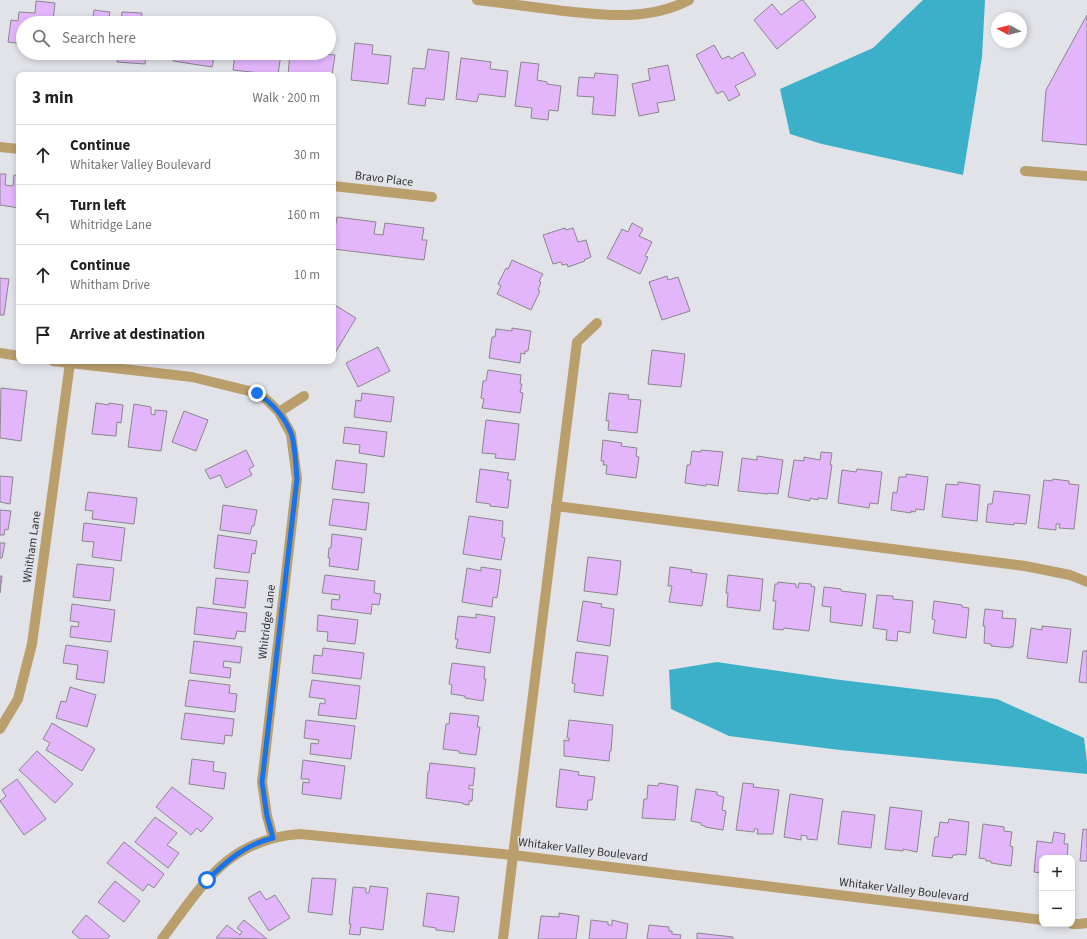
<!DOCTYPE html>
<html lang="en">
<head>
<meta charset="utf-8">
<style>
  :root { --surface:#fff; --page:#f6f6f6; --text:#222; --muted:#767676; --line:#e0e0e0 }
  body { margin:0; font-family:"Source Sans 3",sans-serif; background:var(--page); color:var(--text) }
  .controls { position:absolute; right:12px; bottom:12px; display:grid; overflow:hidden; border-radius:8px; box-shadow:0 2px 6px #0003 }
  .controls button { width:36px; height:36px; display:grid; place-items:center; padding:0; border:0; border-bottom:1px solid var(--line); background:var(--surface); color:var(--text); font:20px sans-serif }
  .compass { position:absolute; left:991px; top:12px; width:36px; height:36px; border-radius:50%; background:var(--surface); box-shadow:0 2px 6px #0003; rotate:277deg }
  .stop { position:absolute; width:12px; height:12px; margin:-9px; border:3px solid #1a73e8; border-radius:50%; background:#fff }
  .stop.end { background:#1a73e8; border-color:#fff; box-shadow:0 1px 4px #0008 }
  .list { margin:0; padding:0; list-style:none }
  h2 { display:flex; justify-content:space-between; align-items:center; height:52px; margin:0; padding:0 16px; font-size:17px }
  h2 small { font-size:13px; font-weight:400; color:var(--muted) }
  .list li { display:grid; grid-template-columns:26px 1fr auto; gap:12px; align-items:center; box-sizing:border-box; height:60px; padding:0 16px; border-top:1px solid var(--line) }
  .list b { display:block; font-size:15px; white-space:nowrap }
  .list p { margin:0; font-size:13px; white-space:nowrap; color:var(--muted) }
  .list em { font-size:13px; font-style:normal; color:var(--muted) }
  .icon { flex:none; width:22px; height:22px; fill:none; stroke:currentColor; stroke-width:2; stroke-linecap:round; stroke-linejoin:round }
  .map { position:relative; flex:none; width:1087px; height:939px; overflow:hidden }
  .search { position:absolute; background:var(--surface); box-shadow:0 2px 6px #0003; left:16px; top:16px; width:320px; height:44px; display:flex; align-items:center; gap:10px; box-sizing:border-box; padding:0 14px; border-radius:22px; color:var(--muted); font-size:15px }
  .panel { position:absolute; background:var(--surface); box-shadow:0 2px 6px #0003; left:16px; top:72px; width:320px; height:292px; border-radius:8px }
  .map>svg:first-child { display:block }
  .water { fill:#3bb0c8 }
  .building { fill:#e3b6fc; stroke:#89868b }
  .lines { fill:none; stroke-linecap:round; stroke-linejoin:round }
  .service { stroke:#ba9f6c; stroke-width:10 }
  .minor { stroke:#ba9f6c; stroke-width:10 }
  .route { stroke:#1a73e8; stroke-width:5 }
  .labels { text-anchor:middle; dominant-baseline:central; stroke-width:3; stroke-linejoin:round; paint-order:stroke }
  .street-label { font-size:12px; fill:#333336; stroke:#e1e3e9 }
</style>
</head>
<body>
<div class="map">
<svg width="1087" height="939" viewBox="0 0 1087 939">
  <rect width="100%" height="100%" fill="#e1e3e9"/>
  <path class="water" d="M923,0H985L982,57L963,175L822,144L790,134L780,89L873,48Z
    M717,662L833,679L997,699L1084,738L1087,762V774L840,750L729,736L671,709L669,670Z"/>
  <path class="building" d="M801,0H803L816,17L777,49L754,20L772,4L781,15Z
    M36,1L55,3L53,21H48V23H23V44L8,42L11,20L18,21L19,12L35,13Z
    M94,10L110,12L108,23H92Z
    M122,12L142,13L141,23H121Z
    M1087,15V145L1042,141L1046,90Z
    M355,43L373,45L372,54L391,56L388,84L351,80Z
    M714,45L722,59L729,56L731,59L743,52L756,75L735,86L740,95L729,101L723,91L717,94L696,55Z
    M428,49L449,52L444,100L426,98L425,106L408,104L413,68L425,69Z
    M118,53H166V57L146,55L145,64L117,62Z
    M174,53H215L212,67L173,61Z
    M235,53H281L278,75L233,70Z
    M290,53H315L335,55L332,75H288Z
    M461,58L491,62L490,69L508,71L505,97L479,94L477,102L456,99Z
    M521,62L539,64L537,80L547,82V84L561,86L558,111L549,110L548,120L531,118L532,108L515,106Z
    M668,65L675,100L657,103L659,112L639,116L632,84L650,80L648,69Z
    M595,73L618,75L615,116L592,114L594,97L577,96L579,77L594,78Z
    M0,174H6L5,185L13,186L14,175L19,176V208L0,205Z
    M337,217L376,222L374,234L383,235L385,223L424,228L422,240H427L424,260L333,249V228L335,229Z
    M632,223L643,229L639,236L652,242L645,256L648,257L640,274L607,258L622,229L628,232Z
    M565,228L566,230L573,228L578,242L586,240L591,257L584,260L585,261L568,267L567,264L562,265L561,262L553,264L543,235Z
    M512,260L543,274L539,281L541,282L538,290L540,291L531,310L497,294L501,286L498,284L506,268L508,269Z
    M667,276L668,280L678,277L690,311L662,320L649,282Z
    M0,278L9,279L4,315H0Z
    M333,304L356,318L335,353L333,352Z
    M512,328L531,331L528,351H525V354L521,353L520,363L489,358L492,337H495L496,329L512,331Z
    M378,347L390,371L358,387L346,363Z
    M652,350L685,354L681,387L648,384Z
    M488,370L521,375L520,384H522L520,392L523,393L520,413L482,408L484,399L481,398L483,381H486Z
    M1,388L27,391L21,441L0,438Z
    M362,393L394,397L391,422L354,417L356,400L361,401Z
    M609,393L629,395L628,399L641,400L637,433L608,430L609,421H606Z
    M96,403L109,405V403L123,405L121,423L117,422L116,436L92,434Z
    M134,404L151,407V414L155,415V410L167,411L161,451L128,447Z
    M184,411L208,420L196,451L172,442Z
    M486,420L519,424L515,460L495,458L496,454L482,453Z
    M345,427L387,432L384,457L359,453L360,445L343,443Z
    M603,440L622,443L621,446L637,448L636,456L639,457L636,478L606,474L607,465H603L604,461H601Z
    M246,450L254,466L249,469L252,475L226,488L220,475L210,479L205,470Z
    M701,450L723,452L718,486L706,484V486L685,483L687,465H690L692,451L701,452Z
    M821,452L832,453L830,465H832L827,499L818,498V500L810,498V501L788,497L794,460L804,461V457L820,460Z
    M757,456L783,460L778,494L769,493L768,494L738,491L742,458L757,460Z
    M336,460L367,464L364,493L332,489Z
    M480,469L509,473L507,480H511L508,508L490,506V504L476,502Z
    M857,469L882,472L878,504L870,503L869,508L838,503L842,470L856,472Z
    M906,474L928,477L924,510L916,509L915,512L911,511V513L891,510L893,492L897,493L899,477H906Z
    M0,476L13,477L10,504L0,502Z
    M1053,479L1069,481V484L1079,485L1074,529L1059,528L1060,524H1056V530L1038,528L1044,480L1052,481Z
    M958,482L980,485L977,521L942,517L946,484L958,485Z
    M994,491L1030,495L1026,524L1014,523V525L986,522L988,504H992Z
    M88,492L137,498L134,524L92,519L93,511L85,510Z
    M333,499L369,503L366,530L329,525Z
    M223,505L257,510L254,526H252L250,534L220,530Z
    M0,510L11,511L8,530L5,529L4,535H0Z
    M469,516L503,521L502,537L505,538L501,560L463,554Z
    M84,523L125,528L121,561L92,557L94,542L82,541Z
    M332,534L362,538L358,570L329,566L330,558H328L329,548H331Z
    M218,535L257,541L255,554L252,553L249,573L214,568Z
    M0,543H5L2,558H0Z
    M588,557L621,561L617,595L584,591Z
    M77,564L114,568L110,601L73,597Z
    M481,567L501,570L497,598L493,597L492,607L462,602L467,568L481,571Z
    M670,567L692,570L691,572L707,574L702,606L669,602L672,586H668Z
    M325,575L375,581L374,593L381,594L379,605L372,604L371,614L331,609L332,599L339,600L340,595L322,593Z
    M728,575L763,579L760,611L727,607L728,593H726Z
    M0,576H2L0,593Z
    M216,578L248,581L245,608L213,604Z
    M778,582L796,584V587L798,588L799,583L811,584V586L815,587L809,631L784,628L783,630L773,629L776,601H773L775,584H778Z
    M824,587L841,589V591L866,594L862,626L830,622L831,607L822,606Z
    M877,595L893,596V599L913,601L910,633L898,631L897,641L886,640L887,630L873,628Z
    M583,601L602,604L601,607L614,609L610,646L577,641Z
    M934,601L962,605V607L969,608L966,638L933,633L935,620L932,619Z
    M72,604L115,610L111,642L70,637L71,626L78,627L79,622L70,621Z
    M197,607L247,613L245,632L237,631L235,639L194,634Z
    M985,609L1003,611L1002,618L1016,619L1013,647L1011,646V648L991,646V644L984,643L985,626H983Z
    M476,614L495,617L490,653L456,648L458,639H455L458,616L476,618Z
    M318,615L358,620L355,644L327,641L328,632L317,631Z
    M1042,626L1071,629L1067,663L1027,658L1031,628L1042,630Z
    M194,641L242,647L240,663L224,661L223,667L231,668L230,678L190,673Z
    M66,645L108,651L104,683L76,679L78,665L63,663Z
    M323,648L364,653L361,679L312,673L314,655L322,656Z
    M1083,651H1087V683L1079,682Z
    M576,652L608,656L603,696L574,692L575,684L572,683Z
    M452,663L485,667L484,679H486L483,701L465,698V696L451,694L452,685L449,684Z
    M189,680L230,685L229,693L237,694L235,712L185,706Z
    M312,680L360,686L356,719L318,715L320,703L325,704V699L309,697Z
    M70,687L96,695L87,727L56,718L61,701L66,702Z
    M185,713L234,719L232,736L225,735L224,744L181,739Z
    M450,713L479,716L477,727H480L476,755L459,753V751L443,749L446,724H449Z
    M306,720L355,726L351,759L310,754L311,743L318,744L319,740L304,738Z
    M569,720L613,725L611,751H610L609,761L564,756V740L569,741V738H567Z
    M52,723L95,749L82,771L46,750L50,743L43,739Z
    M37,751L73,784L55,803L19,770Z
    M192,759L214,762L213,771L226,773L224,789L189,784Z
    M303,760L345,766L341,799L302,794L303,782L309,783V779H301Z
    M430,763L475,768L473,786L469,785V789H473L472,801H469V805L463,804V803L426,798L428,772H429Z
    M560,769L579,772L578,775L595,777L592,800H588L587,810L556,807Z
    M17,779L46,819L24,835L0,801L6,796L2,790Z
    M659,783L678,786L675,820L642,818L644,799H647L648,785L658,786Z
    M743,783L754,784L753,787L779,790L773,834H757L758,829H754V832L736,830Z
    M172,787L213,818L201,832L197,828L191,835L156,807Z
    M696,789L717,792V795L724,797L722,810L726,811L723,830L705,827V826L701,825V823L691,821Z
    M790,794L823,799L817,840L807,839V836L801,835V840L784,837Z
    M890,807L922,811L917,852L903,849V851L885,849Z
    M842,811L875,815L871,848L838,844Z
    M155,817L177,833L167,845L179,853L168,868L135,842Z
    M949,819L969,822L966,855L957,854V855H953L952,858L932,856L935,837H938L940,822L948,823Z
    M983,824L1004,827V831L1012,832L1010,846L1013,847L1011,866L991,863V861H986V859L979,858Z
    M1083,829L1087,830V861H1080Z
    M1054,832L1065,834L1064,844H1068L1067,858H1042V873L1034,872L1037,841L1052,843Z
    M124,842L164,874L154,888L148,884L143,891L107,863Z
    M312,878L336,879L332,915L308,912Z
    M115,881L140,901L124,922L98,902Z
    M370,886L388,888L383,930L361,927L360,935L349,934L351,924H349L353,887L366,888V893H369Z
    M260,891L266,900L275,895L290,918L269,931L248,898Z
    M427,893L459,897L454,932L436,930V928L423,926Z
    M559,913L579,916L576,939H538L541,916L559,917Z
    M86,915L110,936L107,939H80L72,932Z
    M244,920L267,939L216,938L227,925L240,935L242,932L237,928Z
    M591,920L608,922V925H612V920L628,924L626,939H589Z
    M649,925L669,927V931H672V934L681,935L680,939H647Z
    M697,933L733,937V939H697Z"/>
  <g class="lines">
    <path class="service" d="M1025,171L1087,176"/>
    <path class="minor" d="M477,0C504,3 530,7 556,10C601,15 647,22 689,0
      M0,147L19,149
      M333,186L432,197
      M0,353L19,356
      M53,361L192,377L257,393L267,400L279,412L291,434L297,479L262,782L267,816L273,838
      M279,412L304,396
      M556,506L1025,566L1070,575L1087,582
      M0,729L18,699L32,644L70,363
      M1072,924H1079L1087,923
      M162,939C202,886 227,839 300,834L513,855L1042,920
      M503,939L513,855L577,342L597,323"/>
  </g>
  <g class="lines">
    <path class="route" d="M207,880C227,861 246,844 273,838L267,816L262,782L297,479C296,467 295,443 291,433C284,416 272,403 257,393"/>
  </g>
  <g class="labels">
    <g class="street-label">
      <text transform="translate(384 179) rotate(7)">Bravo Place</text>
      <text transform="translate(32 547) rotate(-82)">Whitham Lane</text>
      <text transform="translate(267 622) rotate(-83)">Whitridge Lane</text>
      <text transform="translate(583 850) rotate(7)">Whitaker Valley Boulevard</text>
      <text transform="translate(904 890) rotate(7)">Whitaker Valley Boulevard</text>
    </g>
  </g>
</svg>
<div class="controls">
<button>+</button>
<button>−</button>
</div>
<svg class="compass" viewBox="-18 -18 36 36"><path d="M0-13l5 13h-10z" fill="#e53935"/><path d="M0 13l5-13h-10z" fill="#767676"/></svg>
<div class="stop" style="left:207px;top:880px"></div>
<div class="stop end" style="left:257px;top:393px"></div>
<div class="search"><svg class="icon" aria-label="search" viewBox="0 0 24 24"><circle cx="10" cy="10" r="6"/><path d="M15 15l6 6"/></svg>Search here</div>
<section class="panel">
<h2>3 min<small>Walk · 200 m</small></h2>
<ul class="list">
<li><svg class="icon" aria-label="ahead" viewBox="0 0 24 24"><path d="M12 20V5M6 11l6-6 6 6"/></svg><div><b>Continue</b><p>Whitaker Valley Boulevard</p></div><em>30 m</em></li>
<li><svg class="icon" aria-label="left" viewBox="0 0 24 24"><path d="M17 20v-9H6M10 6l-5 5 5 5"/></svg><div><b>Turn left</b><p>Whitridge Lane</p></div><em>160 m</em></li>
<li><svg class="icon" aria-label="ahead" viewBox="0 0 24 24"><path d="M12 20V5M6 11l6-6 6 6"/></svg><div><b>Continue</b><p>Whitham Drive</p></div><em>10 m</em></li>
<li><svg class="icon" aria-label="arrive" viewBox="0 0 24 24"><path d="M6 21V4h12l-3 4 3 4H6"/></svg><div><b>Arrive at destination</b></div></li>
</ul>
</section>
</div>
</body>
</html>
